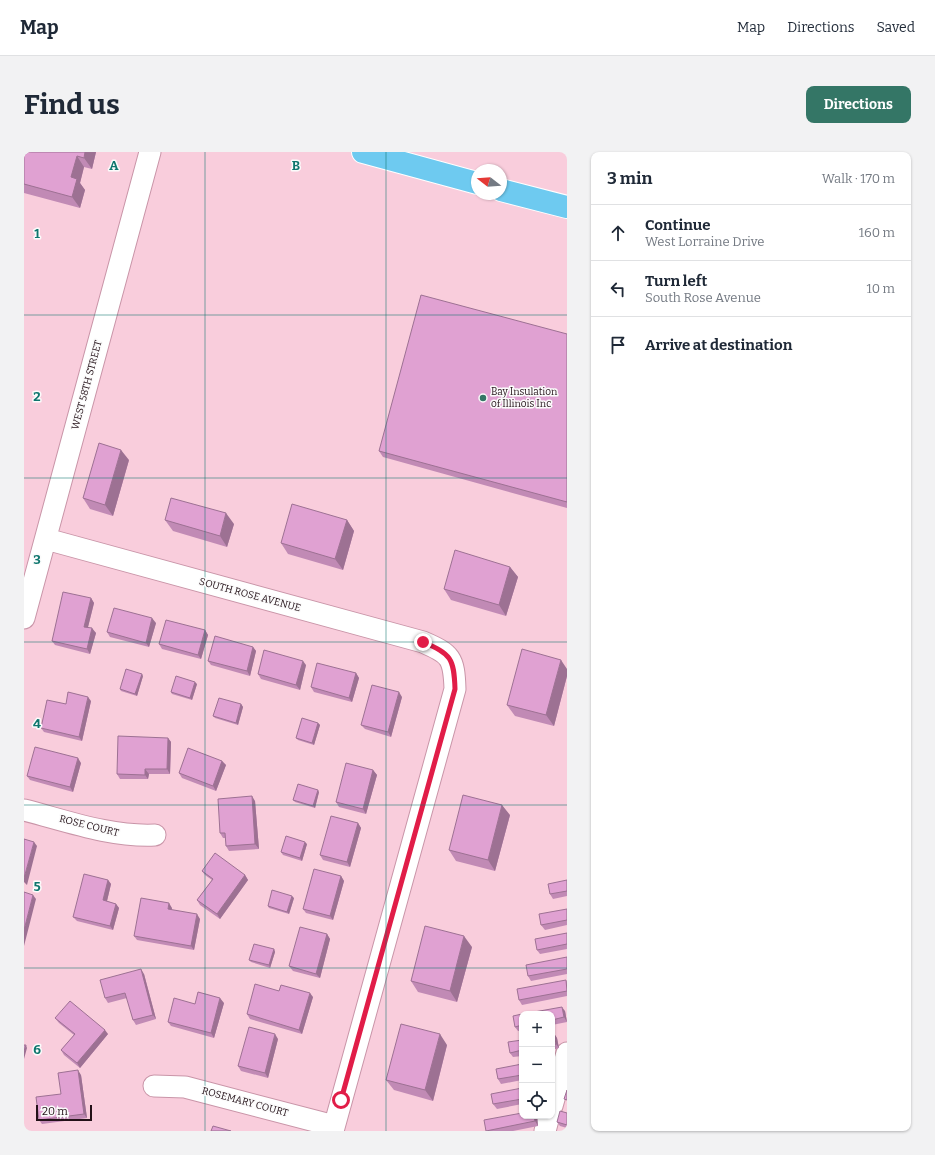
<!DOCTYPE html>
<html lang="en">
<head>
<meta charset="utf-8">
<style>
  :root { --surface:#fff; --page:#f2f2f3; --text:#1f2937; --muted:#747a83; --line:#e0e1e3; --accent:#347666 }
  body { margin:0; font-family:Bitter,serif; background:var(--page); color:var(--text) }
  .controls { position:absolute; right:12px; bottom:12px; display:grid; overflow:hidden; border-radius:8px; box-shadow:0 1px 3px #0004 }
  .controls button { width:36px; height:36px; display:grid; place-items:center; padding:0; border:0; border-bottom:1px solid var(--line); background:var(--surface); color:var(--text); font:20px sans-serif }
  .compass { position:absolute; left:447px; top:12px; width:36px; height:36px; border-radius:50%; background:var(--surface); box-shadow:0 1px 3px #0004; rotate:287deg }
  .scale { position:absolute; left:12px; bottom:10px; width:56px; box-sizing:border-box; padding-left:4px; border:2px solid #231118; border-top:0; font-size:11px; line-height:14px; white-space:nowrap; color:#231118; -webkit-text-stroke:3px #fbfbfb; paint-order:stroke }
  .stop { position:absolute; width:12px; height:12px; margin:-9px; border:3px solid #e11d48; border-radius:50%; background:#fff }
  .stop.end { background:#e11d48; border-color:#fff; box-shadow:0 1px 4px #0008 }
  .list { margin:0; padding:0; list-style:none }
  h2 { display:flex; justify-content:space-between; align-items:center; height:52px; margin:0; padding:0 16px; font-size:17px }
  h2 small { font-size:13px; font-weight:400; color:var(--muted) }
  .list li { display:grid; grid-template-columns:26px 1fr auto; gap:12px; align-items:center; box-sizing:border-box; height:56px; padding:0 16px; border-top:1px solid var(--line) }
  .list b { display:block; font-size:15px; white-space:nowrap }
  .list p { margin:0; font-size:13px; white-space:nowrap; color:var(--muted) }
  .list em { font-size:13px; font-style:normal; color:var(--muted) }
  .icon { flex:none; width:22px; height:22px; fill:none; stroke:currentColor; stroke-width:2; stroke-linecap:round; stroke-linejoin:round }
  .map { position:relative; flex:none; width:543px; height:979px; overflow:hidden; border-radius:8px }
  header { display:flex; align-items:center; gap:24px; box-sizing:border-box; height:56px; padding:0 20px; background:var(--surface); border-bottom:1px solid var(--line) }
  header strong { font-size:19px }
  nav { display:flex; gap:22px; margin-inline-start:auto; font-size:14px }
  .intro { display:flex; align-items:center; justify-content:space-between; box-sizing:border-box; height:96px; padding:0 24px }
  h1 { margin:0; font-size:28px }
  .button { padding:10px 18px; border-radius:8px; background:var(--accent); color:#fff; font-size:14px; font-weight:700 }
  main { display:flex; gap:24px; padding:0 24px }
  aside { flex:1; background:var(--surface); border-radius:8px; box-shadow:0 1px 3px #0004 }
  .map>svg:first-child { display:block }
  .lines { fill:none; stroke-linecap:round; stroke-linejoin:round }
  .street-casing { stroke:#c995a8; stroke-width:23 }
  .primary-casing { stroke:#fff; stroke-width:24 }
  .street { stroke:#fff; stroke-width:21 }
  .primary { stroke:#6ecaf0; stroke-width:22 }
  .wall { fill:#c18ab5 }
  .shaded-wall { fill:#9d7193 }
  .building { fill:#e0a1d2; stroke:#9d7193 }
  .route { stroke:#e11d48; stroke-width:5 }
  .grid { fill:none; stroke:#0f766e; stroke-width:1; stroke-opacity:0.55 }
  .poi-dot { fill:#347666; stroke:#fbfbfb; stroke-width:1.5 }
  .labels { text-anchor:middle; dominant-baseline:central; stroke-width:3; stroke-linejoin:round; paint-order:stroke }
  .street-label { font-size:10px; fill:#231118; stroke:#fbfbfb }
  .poi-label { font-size:10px; fill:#231118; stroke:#fbfbfb; text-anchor:start }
  .grid-label { font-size:13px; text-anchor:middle; font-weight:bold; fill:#0f766e; stroke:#fbfbfb; stroke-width:3; stroke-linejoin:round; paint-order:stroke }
</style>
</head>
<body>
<header>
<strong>Map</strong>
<nav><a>Map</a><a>Directions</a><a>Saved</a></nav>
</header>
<div class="intro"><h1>Find us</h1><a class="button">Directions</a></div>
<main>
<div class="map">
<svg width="543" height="979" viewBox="0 0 543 979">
  <rect width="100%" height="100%" fill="#f9cddc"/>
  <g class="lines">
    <defs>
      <path id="street" d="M22,387L399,490C427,502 430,506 431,537L309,979
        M0,466L126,0
        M0,658C43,669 86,685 131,683
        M130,934L161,935L310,974
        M528,954L543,901
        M521,979L525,964"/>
      <path id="primary" d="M339,0L453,31
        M477,38L543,55"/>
    </defs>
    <use href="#street" class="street-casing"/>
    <use href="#primary" class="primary-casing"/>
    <use href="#street" class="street"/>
    <use href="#primary" class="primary"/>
  </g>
  <path class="wall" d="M0,0H72L68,17L60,15L56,31L61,38L56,56L0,41Z
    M543,182V356L359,305L355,299Z
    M105,308L89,364L66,357L59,346Z
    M141,368L210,372L203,395L149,379Z
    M323,368L330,379L319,418L264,402L257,391Z
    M486,415L494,425L482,464L427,448L420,437Z
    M67,446L70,451L64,475L72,481L66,502L31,493L28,489Z
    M132,471L125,495L86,485L83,480Z
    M181,478L184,483L177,507L138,497L135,492Z
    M229,495L232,499L226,524L187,513L184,509Z
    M282,513L276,538L237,527L234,522Z
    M543,517V524L530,574L491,564L483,553Z
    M332,521L335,526L328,550L290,540L287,535Z
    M119,524L113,544L97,539L96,537Z
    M173,532L168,548L148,542L147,540Z
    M378,545L367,585L341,577L337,573Z
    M67,549L58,589L20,580L17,576Z
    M217,552L219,555L214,573L191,566L189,564Z
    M294,571L296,573L290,593L274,588L272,586Z
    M144,586L147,590L146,622H125L124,627H96L93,622Z
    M198,609L202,613L192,639L158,626L155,621Z
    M57,611L49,640L6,628L3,624Z
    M349,618L353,623L342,662L315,655L312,650Z
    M295,640L291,656L271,650L269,648Z
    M231,649L235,697L205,699L202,694V686H199L196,681Z
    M486,663L471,719L432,709L425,698Z
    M334,671L337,676L326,715L299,708L296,703Z
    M283,692L278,709L259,703L257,700Z
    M178,719L221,723L224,728L196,767L176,753L173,748L188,728L181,723Z
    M317,724L320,729L309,768L282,761L279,757Z
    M84,728L87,732L83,749L92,752L95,756L89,778L53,769L49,765Z
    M543,728V744L529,747L526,742Z
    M270,746L265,762L245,756L244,754Z
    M148,756V758L176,767L170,798L113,788L110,784Z
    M543,757V773L521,778L517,773Z
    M543,781V797L516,802L513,798Z
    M303,782L306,787L296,826L269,819L265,814Z
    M448,795L433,850L394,840L387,829Z
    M250,797L251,800L246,816L227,810L225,808Z
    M543,805V822L507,829L504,824Z
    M120,822L132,867L112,873L109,868L103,846L84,851L81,846Z
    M543,829V844L498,853L495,848Z
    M255,839L289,845L278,882L226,867L223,862Z
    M200,851L190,886L147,874L144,870L171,852Z
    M541,859L543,870L528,873V862Z
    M498,862V879H494L491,875Z
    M31,866L84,882L56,916L40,903L37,898L50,883L35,871Z
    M528,882L533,886L535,896L528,898Z
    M254,887L244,926L217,919L214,914Z
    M498,888V904L489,905L486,901Z
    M423,893L409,949L370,938L362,928Z
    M498,912V928L477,932L474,927Z
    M57,923L63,966L18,972L15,968L37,942Z
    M498,936V952L473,957L469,952Z
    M543,961V976L536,974L533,970Z
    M498,964H513L514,974L489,979H462Z"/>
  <path class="shaded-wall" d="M61,0H72L68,17L60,6Z
    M53,4L60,15L56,31L61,38L56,56L48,45L47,25Z
    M97,298L105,308L89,364L81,353Z
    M202,361L210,372L203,395L196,384Z
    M323,368L330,379L319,418L311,407Z
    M486,415L494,425L482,464L475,453Z
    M67,446L70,451L63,479L60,475Z
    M128,466L132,471L125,495L122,491Z
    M68,476L72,481L66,502L63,497Z
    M181,478L184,483L177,507L174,503Z
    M229,495L232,499L226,524L223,519Z
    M537,508L543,517V524L530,574L522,563Z
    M279,509L282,513L276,538L272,533Z
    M332,521L335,526L328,550L325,546Z
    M118,522L119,524L113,544L111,542Z
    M171,530L173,532L168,548L166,546Z
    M375,540L378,545L367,585L364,580Z
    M64,545L67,549L58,589L55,585Z
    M217,552L219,555L214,573L212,571Z
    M294,571L296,573L290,593L288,591Z
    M144,586L147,590L146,622L143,617Z
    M54,606L57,611L49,640L46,635Z
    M198,609L202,613L192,639L189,634Z
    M121,617L125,622L124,627L121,623Z
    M349,618L353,623L342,662L339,657Z
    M294,638L295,640L291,656L289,654Z
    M228,644L231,649L235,697L231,692Z
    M478,653L486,663L471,719L464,708Z
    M334,671L337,676L326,715L323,710Z
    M10,690L13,694L3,733L0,730V726Z
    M281,690L283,692L278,709L276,706Z
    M221,723L224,728L196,767L193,762Z
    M317,724L320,729L309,768L306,764Z
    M84,728L87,732L82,753L79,748Z
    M9,743L12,747L0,794V778Z
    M268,744L270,746L265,762L263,760Z
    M145,751L148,756L147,762L144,757Z
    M92,752L95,756L89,778L86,774Z
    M173,762L176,767L170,798L167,794Z
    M303,782L306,787L296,826L292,822Z
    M440,784L448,795L433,850L426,839Z
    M250,797L251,800L246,816L245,813Z
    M117,817L120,822L132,867L129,863Z
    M286,841L289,845L278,882L275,878Z
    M196,846L200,851L190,886L187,881Z
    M538,855L541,859L543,870L540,865Z
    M81,878L84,882L56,916L53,911Z
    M530,881L533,886L535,896L532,892Z
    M251,882L254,887L244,926L241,921Z
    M416,882L423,893L409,949L401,938Z
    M2,893L3,896L0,907V899Z
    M54,918L57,923L63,966L60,962Z
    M510,964H513L514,974L511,969Z"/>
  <path class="building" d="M0,0H61L60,6L53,4L47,25L53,27L48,45L0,32Z
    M397,143L543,182V350L355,299Z
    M75,291L97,298L81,353L59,346Z
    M147,346L202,361L196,384L141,368Z
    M268,352L323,368L311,407L257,391Z
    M431,398L486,415L475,453L420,437Z
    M39,440L67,446L60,475L68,476L63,497L28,489Z
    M90,456L128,466L122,491L83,480Z
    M142,468L181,478L174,503L135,492Z
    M191,484L229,495L223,519L184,509Z
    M498,497L537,508L522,563L483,553Z
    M240,498L279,509L272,533L234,522Z
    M293,511L332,521L325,546L287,535Z
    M102,517L118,522L111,542L96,537Z
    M152,524L171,530L166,546L147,540Z
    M348,533L375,540L364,580L337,573Z
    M44,540L64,545L55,585L17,576L23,548L42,552Z
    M195,546L217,552L212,571L189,564Z
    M278,566L294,571L288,591L272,586Z
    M94,584L144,586L143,617H121V623L93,622Z
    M11,595L54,606L46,635L3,624Z
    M164,596L198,609L189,634L155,621Z
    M322,611L349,618L339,657L312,650Z
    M274,632L294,638L289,654L269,648Z
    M439,643L478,653L464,708L425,698Z
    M228,644L231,692L202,694L201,681H196L194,647Z
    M307,664L334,671L323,710L296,703Z
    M262,684L281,690L276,706L257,700Z
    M0,687L10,690L0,726Z
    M191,701L221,723L193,762L173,748L189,727L178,719Z
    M290,717L317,724L306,764L279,757Z
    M60,722L84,728L79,748L92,752L86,774L49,765Z
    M543,728V739L526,742L524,732Z
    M248,738L268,744L263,760L244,754Z
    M0,740L9,743L0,778Z
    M117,746L145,751L144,757L173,762L167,794L110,784Z
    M543,757V768L517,773L515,762Z
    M401,774L440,784L426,839L387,829Z
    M276,775L303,782L292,822L265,814Z
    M543,781V792L513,798L511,787Z
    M230,792L250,797L245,813L225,808Z
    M543,805V817L504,824L502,813Z
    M117,817L129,863L109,868L101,841L81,846L76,828Z
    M542,828L543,839L495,848L493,837Z
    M231,832L255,839L257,833L286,841L275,878L223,862Z
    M174,840L196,846L187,881L144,870L150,846L171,852Z
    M46,849L81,878L53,911L37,898L51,882L31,866Z
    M538,855L540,865L528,868V862H499Z
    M498,862V873L491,875L489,864Z
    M377,872L416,882L401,938L362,928Z
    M225,875L251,882L241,921L214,914Z
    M530,881L532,892L528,893V882Z
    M498,888V898L486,901L484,890Z
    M0,893H2L0,899Z
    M498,912V923L474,927L472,917Z
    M54,918L60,962L15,968L12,945L37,942L34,921Z
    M498,936V947L469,952L467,942Z
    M543,938V948L540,947Z
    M536,959L543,961V973L533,970Z
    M498,961V964H510L511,969L462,979L460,968Z
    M189,974L207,979H187Z"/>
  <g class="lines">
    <path class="route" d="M317,948L431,537C430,506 427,502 399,490"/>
  </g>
  <path class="grid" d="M181,0V979M362,0V979M0,163H543M0,326H543M0,490H543M0,653H543M0,816H543"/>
  <circle class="poi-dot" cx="459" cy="246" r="4"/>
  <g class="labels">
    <g class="street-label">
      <text transform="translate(63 233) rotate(-75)">WEST 58TH STREET</text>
      <text transform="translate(226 443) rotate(15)">SOUTH ROSE AVENUE</text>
      <text transform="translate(65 674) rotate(14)">ROSE COURT</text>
      <text transform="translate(221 950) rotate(15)">ROSEMARY COURT</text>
    </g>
    <g class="poi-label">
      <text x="467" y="240">Bay Insulation<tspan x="467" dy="12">of Illinois Inc</tspan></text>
    </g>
  </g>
  <g class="grid-label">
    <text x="90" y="18">A</text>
    <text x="272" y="18">B</text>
    <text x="13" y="86">1</text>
    <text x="13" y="249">2</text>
    <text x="13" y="412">3</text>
    <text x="13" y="576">4</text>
    <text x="13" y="739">5</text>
    <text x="13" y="902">6</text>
  </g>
</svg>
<div class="controls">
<button>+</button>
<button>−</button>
<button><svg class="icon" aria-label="locate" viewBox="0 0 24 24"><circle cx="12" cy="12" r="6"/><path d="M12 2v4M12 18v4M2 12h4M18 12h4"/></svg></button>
</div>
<svg class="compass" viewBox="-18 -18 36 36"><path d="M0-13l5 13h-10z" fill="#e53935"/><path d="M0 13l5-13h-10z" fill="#747a83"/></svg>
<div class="scale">20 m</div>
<div class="stop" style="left:317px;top:948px"></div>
<div class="stop end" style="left:399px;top:490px"></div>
</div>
<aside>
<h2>3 min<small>Walk · 170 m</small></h2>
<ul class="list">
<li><svg class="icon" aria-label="ahead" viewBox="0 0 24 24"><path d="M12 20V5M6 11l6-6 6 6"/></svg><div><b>Continue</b><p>West Lorraine Drive</p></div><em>160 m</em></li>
<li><svg class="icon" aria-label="left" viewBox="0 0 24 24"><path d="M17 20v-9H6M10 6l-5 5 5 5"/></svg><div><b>Turn left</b><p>South Rose Avenue</p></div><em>10 m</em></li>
<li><svg class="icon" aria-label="arrive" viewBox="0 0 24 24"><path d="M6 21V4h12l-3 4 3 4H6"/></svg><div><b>Arrive at destination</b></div></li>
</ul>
</aside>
</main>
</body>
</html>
